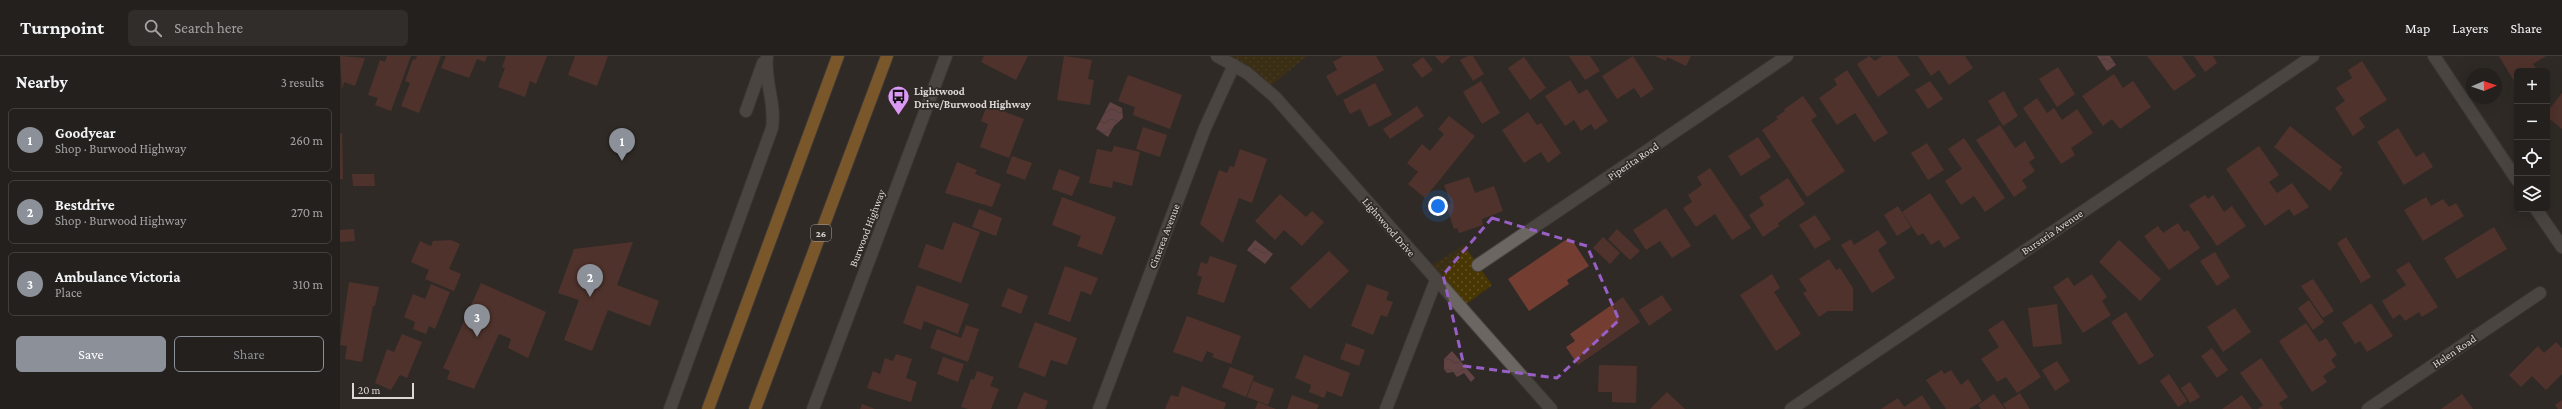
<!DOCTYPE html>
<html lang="en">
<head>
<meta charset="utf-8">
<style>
  :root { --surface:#24201d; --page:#302d2a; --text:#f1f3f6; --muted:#a3a3a4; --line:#413e3b; --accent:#8c9099 }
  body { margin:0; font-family:"Crimson Pro",serif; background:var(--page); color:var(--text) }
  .controls { position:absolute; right:12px; top:12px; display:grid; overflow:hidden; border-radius:6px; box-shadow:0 4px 16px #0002 }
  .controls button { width:36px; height:36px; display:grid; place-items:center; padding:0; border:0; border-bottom:1px solid var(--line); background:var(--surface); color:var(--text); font:20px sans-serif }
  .compass { position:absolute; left:2126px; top:12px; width:36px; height:36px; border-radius:50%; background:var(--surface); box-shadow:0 4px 16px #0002; rotate:88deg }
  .scale { position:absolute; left:12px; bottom:10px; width:62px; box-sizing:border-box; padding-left:4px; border:2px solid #dcd8d6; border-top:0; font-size:11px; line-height:14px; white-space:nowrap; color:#dcd8d6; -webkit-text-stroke:3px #302a27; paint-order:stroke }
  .you { position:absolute; left:1098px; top:150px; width:14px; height:14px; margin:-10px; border:3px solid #fff; border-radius:50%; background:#1a73e8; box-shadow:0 0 0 6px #1a73e833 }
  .badge { display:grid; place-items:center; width:26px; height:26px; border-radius:50%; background:var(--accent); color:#fff; font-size:13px; font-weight:700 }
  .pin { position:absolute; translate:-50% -33px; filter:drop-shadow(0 1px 2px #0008) }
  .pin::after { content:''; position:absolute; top:21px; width:14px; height:12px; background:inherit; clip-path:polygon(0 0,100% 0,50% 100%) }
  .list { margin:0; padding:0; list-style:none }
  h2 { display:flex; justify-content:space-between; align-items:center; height:52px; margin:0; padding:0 16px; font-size:17px }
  h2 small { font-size:13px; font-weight:400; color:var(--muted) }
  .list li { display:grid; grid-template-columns:26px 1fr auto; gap:12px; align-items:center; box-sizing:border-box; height:64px; margin:0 8px 8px; padding:0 8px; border:1px solid var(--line); border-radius:6px }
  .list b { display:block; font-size:15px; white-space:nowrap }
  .list p { margin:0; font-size:13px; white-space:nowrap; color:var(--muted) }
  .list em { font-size:13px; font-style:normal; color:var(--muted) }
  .actions { display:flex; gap:8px; padding:12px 16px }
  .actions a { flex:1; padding:9px 0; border:1px solid var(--accent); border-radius:6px; text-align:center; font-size:14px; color:var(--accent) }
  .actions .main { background:var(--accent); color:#fff }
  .icon { flex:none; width:22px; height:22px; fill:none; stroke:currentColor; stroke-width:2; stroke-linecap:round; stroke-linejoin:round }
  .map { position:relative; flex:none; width:2222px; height:353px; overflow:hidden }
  header { display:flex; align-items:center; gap:24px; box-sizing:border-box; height:56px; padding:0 20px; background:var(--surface); border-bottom:1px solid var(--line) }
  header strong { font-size:19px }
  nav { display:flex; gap:22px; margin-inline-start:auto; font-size:14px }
  .search { width:280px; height:36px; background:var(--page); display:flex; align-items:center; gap:10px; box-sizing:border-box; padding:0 14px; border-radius:6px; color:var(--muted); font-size:15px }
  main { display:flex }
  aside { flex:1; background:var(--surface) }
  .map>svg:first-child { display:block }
  .grass { fill:url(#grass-dots) }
  .water { fill:url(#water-waves) }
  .building { fill:#743d32 }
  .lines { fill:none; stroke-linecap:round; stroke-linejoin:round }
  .minor-casing { stroke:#4b4643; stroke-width:14 }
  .highway-casing { stroke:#4b4643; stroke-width:14 }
  .minor { stroke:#6c6662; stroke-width:12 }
  .highway { stroke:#d58e30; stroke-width:12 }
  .marked { fill:none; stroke:#9860c6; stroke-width:3; stroke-dasharray:8 5; stroke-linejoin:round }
  .labels { text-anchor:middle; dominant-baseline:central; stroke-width:3.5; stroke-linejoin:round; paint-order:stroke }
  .shield { fill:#302a27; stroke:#a8a4a2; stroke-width:1 }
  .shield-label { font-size:10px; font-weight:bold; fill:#dcd8d6 }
  .poi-label { font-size:11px; font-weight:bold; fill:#dcd8d6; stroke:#302a27; text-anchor:start }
  .street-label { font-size:11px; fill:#dcd8d6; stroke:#302a27 }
</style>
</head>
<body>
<header>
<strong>Turnpoint</strong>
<div class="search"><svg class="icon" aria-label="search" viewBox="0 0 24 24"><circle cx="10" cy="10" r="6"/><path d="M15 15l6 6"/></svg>Search here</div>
<nav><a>Map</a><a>Layers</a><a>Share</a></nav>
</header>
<main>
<aside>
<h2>Nearby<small>3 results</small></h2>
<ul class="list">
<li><span class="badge">1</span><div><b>Goodyear</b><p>Shop · Burwood Highway</p></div><em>260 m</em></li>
<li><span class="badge">2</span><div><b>Bestdrive</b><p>Shop · Burwood Highway</p></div><em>270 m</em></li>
<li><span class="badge">3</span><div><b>Ambulance Victoria</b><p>Place</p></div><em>310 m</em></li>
</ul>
<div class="actions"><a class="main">Save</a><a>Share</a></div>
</aside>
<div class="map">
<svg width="2222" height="353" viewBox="0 0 2222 353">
  <defs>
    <pattern id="grass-dots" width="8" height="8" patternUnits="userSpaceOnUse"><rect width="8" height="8" fill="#483702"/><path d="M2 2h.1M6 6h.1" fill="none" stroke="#625326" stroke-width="1.8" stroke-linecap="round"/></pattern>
    <pattern id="water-waves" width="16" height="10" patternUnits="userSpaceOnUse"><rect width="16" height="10" fill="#9f6269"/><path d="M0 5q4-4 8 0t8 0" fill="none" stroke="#7a5559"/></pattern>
  </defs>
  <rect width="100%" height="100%" fill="#302a27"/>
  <path class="grass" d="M877,0H967L927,33Z
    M1124,189L1152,229L1121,252L1086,213Z"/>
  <path class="water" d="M1757,0H1770L1776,9L1767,15Z
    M770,46L782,52L783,62L774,70L768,81L756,73Z
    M915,184L933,198L925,208L907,194Z
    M1112,295L1135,322L1131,326L1124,317L1117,321L1113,316L1107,317L1104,313V303Z"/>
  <path class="building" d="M0,0L25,2L15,30L4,26L2,34Z
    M47,0H71L51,55L35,49L38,42L28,39L40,4L45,6Z
    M77,0H101L79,57L61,50L70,27L65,25L73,3L75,4Z
    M106,0H147L145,6L137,3L129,22L101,12Z
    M166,0H207L196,28L190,25L185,41L158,31L165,12L162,11Z
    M235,0H268L257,30L228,19Z
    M644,0H688L676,24L641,6Z
    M724,0L752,4L748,23L754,24L750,49L717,44Z
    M1003,0H1036L1044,14L997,40L986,20L997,14L993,6Z
    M1095,0H1111L1102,8Z
    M1128,0H1133L1144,18L1133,25L1120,4Z
    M1229,0H1250L1260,15L1245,24Z
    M1293,0L1314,33L1301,42L1294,32L1277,43L1262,20Z
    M1315,0H1351L1346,10L1327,1L1326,5Z
    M1529,0L1535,5L1542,0H1557L1570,19L1538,41L1517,8Z
    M1578,0H1625L1633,12L1609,29L1599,14L1591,20Z
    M1807,0H1842L1856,20L1834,35Z
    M1854,0H1873L1877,7L1865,16Z
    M2159,0H2206L2193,8L2198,15H2177V30Z
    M1083,1L1093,14L1082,22L1072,9Z
    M1184,1L1206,32L1190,44L1168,12Z
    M2022,5L2047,44L2019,62L2025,71L2013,80L1995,52L2005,45L1996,32L2012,22L2008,14Z
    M1718,11L1735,38L1717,51L1699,23Z
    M1507,14L1548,77L1534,86L1515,57L1497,69L1479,42L1497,29L1494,23Z
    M1774,18L1783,32L1793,25L1811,51L1780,73L1772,63L1763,70L1742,40Z
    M788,19L842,39L830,73L793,59L795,51L778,45Z
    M1230,24L1239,38L1247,33L1268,65L1255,74L1251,68L1241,75L1234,64L1225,70L1205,40Z
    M1141,25L1160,57L1142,68L1123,36Z
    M1590,25L1603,43L1588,53L1575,34Z
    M1035,27L1052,59L1029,71L1020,53L1010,58L1003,44Z
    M1664,35L1678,60L1663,70L1648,45Z
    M2222,37V73L2207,61V56Z
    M1463,40L1477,60L1471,64L1505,115L1467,141L1422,74L1438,63L1436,61L1445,55L1443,54Z
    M1697,42L1707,57L1714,52L1722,64L1737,53L1753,77L1731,92L1735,99L1721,108L1683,52Z
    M647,49L684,63L669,102L640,91L648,68L641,65Z
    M1077,50L1084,60L1050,83L1043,73Z
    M1188,56L1197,69L1201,67L1221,97L1208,107L1201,96L1184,107L1162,74Z
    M1109,60L1135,80L1085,142L1068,128L1078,116L1067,107L1082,88L1090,95L1104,78L1098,73Z
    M1660,69L1675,92L1685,85L1695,102L1689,106L1695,115L1682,124L1687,132L1674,141L1636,84Z
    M1950,70L2002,111L1999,114L2003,117L1990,135L1934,91Z
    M803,71L827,79L820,101L796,93Z
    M2058,72L2076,101L2084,96L2093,111L2064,129L2037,86Z
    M0,77H2L3,123H0Z
    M1418,81L1431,101L1401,120L1388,100Z
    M1624,82L1665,142L1645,156L1634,140L1621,149L1605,125L1622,113L1608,93Z
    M1587,87L1604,114L1588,124L1571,97Z
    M774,90L800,96L792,130L773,125L772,132L749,127L757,93L772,96Z
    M1919,90L1939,119L1929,126L1937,137L1952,127L1969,151L1954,160L1949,153L1925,170L1886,113Z
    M900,93L927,103L912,147L899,142L883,187L860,168L879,114L887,117L890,110L894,111Z
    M672,100L692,107L685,124L666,117Z
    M617,106L637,114L635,118L661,128L652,151L605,137Z
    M1370,112L1411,172L1392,184L1375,158L1356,171L1343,152L1352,146L1348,139L1362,129L1357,121Z
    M719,113L740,121L732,140L712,133Z
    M12,118H34L35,130H13Z
    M1129,121L1135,137L1154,130L1163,155L1142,163L1143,169L1119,177L1117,172L1114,173L1106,149L1111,147L1104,129Z
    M1448,122L1465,148L1438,167L1439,170L1423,181L1409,159L1424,149L1419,141Z
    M1590,137L1620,182L1604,192L1599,184L1591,189L1583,177L1578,180L1562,156Z
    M940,138L966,161L972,155L984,166L962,190L944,174L935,184L915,165Z
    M1865,139L1868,143L1873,139L1884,156L1892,150L1906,170L1877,190L1849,149Z
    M722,141L776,161L762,199L737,190L741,180L712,169Z
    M2086,141L2091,150L2103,143L2109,151L2116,147L2124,160L2083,185L2064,154Z
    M1558,150L1571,171L1557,180L1544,159Z
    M1326,152L1351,190L1332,202L1320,185L1306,194L1293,174Z
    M639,153L662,162L656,180L632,171Z
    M1475,159L1491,183L1475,193L1459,169Z
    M613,166L640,176L621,227L578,211L586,188L603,194Z
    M1838,167L1844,176L1848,174L1860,192L1829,214L1804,180L1818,170L1823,177Z
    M2154,171L2167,193L2117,223L2104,202Z
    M14,173L15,185L0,186V174Z
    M1277,173L1300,195L1290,204L1268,183Z
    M1538,174L1547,187L1538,194L1555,222L1532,237L1501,189L1511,183L1514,189Z
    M1230,181L1249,210L1227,224L1229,228L1189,255L1168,223Z
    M1263,181L1280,197L1270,208L1253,192Z
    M2006,181L2031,221L2021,227L1997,187Z
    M111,184L120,188L109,213L121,218L114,235L85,223L89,214L71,206L80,185L91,190L93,185Z
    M1779,184L1821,223L1800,245L1759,206Z
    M293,186L277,229L319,245L310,270L268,254L252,295L224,284L239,244L218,237L234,193Z
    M989,195L1009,215L970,253L950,232Z
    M1875,196L1890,221L1877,230L1860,205Z
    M870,200L897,209L884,247L857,238L862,221L857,219L861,206L867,208Z
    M1489,203L1496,214L1500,212L1513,232V255H1488L1479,261L1463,237L1467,235L1459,223Z
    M2069,206L2098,251L2082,261L2079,256L2065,265L2060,258L2053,263L2042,245L2066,229L2056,214Z
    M725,210L758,222L751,239L741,235L730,266L708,258Z
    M1432,218L1440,232L1434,236L1461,278L1436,295L1400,239Z
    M1752,218L1767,241L1762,245L1771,259L1743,277L1713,231L1728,221L1734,230Z
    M1973,223L1994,255L1983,262L1961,230Z
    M9,226L39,231L35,250H33L22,306L5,303L7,290L0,289Z
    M141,227L206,256L188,302L168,292L171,283L159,278L134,333L107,323L110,315L103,312Z
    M91,228L110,236L95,273L89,270L86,278L73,273L75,266L64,261L73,238L85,243Z
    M1027,228L1049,236L1046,244L1053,246L1047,261L1041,259L1033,279L1011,270Z
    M577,229L629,248L618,278L584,265L581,274L563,267Z
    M668,232L688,240L681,258L661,250Z
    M1322,239L1332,254L1309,270L1299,254Z
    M1283,241L1300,266L1238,309L1226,291L1235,285L1230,278Z
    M1969,244L1984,266L1973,274L1958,252Z
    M2031,247L2053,280L2027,296L2020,285L2015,288L2002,267Z
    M1717,248L1722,288L1693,291L1688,252Z
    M1895,252L1911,276L1883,296L1867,271Z
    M1786,256L1814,300L1799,309L1771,266Z
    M847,260L901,280L891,308L872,301L874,298L867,295L862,306L833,296Z
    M1663,264L1701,321L1677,337L1666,321L1657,326L1641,303L1659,291L1648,274Z
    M695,266L737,282L727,309L711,304L705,321L678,311Z
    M1966,267L1979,286L1986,282L1997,299L1991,304L1996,311L1983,320L1987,326L1972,336L1939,285Z
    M626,269L639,273L628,306L590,292L597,273L621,282Z
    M62,278L82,286L67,322L60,319L51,334L35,327L47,293L54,296Z
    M2216,286L2222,292V318L2206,334L2192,320L2181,331L2169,319L2198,290L2204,297Z
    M1006,287L1025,294L1019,310L1000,303Z
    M1872,292L1888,314L1877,322L1861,300Z
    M556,298L572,303L566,322L577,326L571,346L527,332L533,315L540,318L545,302L553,305Z
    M964,299L1010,317L1002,341L987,335L984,342L969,336L971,329L955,322Z
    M603,301L624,308L618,326L597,318Z
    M1921,302L1948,341L1939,347L1943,353H1918L1923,349L1900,317Z
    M1717,305L1730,325L1715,335L1702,314Z
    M1259,309L1297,310L1296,347L1272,346V336H1258Z
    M890,311L914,320L906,341L882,331Z
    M1602,314L1604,318L1611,314L1621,329L1628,323L1642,345L1629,353H1606L1586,324Z
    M637,315L654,321L650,330L659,333L651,353H628L621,351L631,323L634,324Z
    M1829,318L1847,345L1838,351L1820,325Z
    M913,325L934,333L928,349L907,341Z
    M1850,326L1860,341L1850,347L1841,332Z
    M842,330L886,347L884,353H825L831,339L838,341Z
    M684,336L708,345L705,353H677Z
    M1327,336L1345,353H1310Z
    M1680,337L1690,353H1666L1663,348Z
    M1654,338L1665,353H1641L1638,349Z
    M2122,338L2133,353H2101Z
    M952,339L979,349L977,353H947Z
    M1582,339L1591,353H1541L1558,342L1564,351Z
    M1902,339L1912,353H1882Z
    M2222,344V353H2218L2215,349Z
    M918,346L936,353H915Z
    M522,348L535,353H520Z"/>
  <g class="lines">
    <defs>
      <path id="minor" d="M877,0L907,17L935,41L1211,353
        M2094,0L2177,124
        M406,55L423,7
        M2196,153L2222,191
        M1138,209L1447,0
        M330,353L432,72C436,47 424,25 427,0
        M473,353L606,0
        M759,353L865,72L894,9
        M1046,353L1096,224
        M1451,353L1973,0
        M2028,353L2200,237"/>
      <path id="highway" d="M368,353L498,0
        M415,353L547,0"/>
    </defs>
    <use href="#minor" class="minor-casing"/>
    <use href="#highway" class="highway-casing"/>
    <use href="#minor" class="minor"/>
    <use href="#highway" class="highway"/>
  </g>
  <path d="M0 0H2222V353H0ZM1152,162L1247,190L1279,264L1217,322L1124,310L1103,219Z" fill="#302a27" fill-opacity=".55" fill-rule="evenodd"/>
  <path class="marked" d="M1152,162L1247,190L1279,264L1217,322L1124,310L1103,219Z"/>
  <defs>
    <symbol id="bus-pin" viewBox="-11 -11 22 30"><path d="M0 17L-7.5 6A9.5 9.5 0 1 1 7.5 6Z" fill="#db99f5" stroke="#302a27"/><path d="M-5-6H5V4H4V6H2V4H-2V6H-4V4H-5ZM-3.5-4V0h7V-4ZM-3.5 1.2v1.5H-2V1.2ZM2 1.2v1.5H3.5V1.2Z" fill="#111"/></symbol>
  </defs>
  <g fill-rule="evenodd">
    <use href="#bus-pin" x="546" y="28" width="25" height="34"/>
  </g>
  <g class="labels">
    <rect class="shield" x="471" y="169" width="20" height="16" rx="3"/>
    <g class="shield-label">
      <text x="481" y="177">26</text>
    </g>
    <g class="poi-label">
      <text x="574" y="35">Lightwood<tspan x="574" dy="13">Drive/Burwood Highway</tspan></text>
    </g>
    <g class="street-label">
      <text transform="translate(1293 105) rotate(-34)">Piperita Road</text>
      <text transform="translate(1049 171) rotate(49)">Lightwood Drive</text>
      <text transform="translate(527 172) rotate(-69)">Burwood Highway</text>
      <text transform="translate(1712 176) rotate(-34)">Bursaria Avenue</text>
      <text transform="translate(824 180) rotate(-69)">Cinerea Avenue</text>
      <text transform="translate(2114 295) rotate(-34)">Helen Road</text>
    </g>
  </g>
</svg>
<div class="controls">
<button>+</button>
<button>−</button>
<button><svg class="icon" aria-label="locate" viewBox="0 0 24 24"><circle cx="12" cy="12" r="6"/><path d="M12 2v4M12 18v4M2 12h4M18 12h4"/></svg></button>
<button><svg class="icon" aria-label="layers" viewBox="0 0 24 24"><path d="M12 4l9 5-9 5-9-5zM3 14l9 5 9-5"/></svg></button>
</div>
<svg class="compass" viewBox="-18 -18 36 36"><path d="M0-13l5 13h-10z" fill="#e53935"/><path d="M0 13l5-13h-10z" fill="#a3a3a4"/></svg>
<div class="scale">20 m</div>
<div class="you"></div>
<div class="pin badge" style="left:282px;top:105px">1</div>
<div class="pin badge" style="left:250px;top:241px">2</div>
<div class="pin badge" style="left:137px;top:281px">3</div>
</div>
</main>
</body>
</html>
